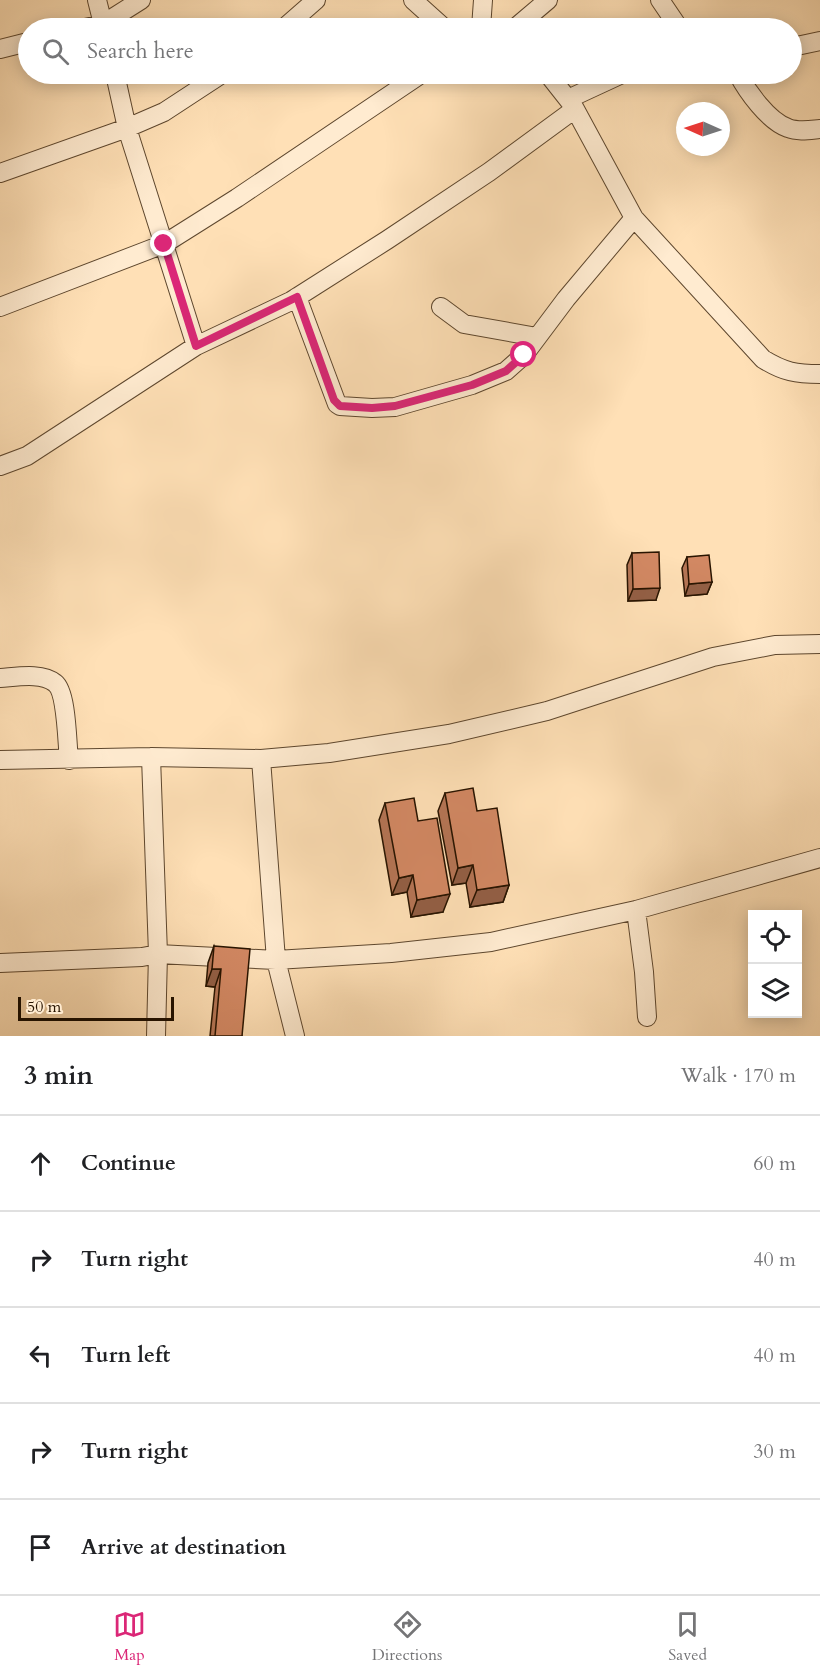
<!DOCTYPE html>
<html lang="en">
<head>
<meta charset="utf-8">
<style>
  :root { --surface:#fff; --page:#f6f6f6; --text:#202124; --muted:#757577; --line:#e0e0e0; --accent:#db2777 }
  body { margin:0; font-family:Cardo,serif; background:var(--page); color:var(--text) }
  .controls { position:absolute; right:18px; bottom:18px; display:grid; overflow:hidden; border-radius:0px; box-shadow:0 3px 15px #0003 }
  .controls button { width:54px; height:54px; display:grid; place-items:center; padding:0; border:0; border-bottom:2px solid var(--line); background:var(--surface); color:var(--text); font:30px sans-serif }
  .compass { position:absolute; left:676px; top:102px; width:54px; height:54px; border-radius:50%; background:var(--surface); box-shadow:0 3px 15px #0003; rotate:273deg }
  .scale { position:absolute; left:18px; bottom:15px; width:156px; box-sizing:border-box; padding-left:6px; border:3px solid #281400; border-top:0; font-size:16px; line-height:21px; white-space:nowrap; color:#281400; -webkit-text-stroke:4px #ffebd0; paint-order:stroke }
  .stop { position:absolute; width:18px; height:18px; margin:-14px; border:4px solid #db2777; border-radius:50%; background:#fff }
  .stop.end { background:#db2777; border-color:#fff; box-shadow:0 2px 6px #0008 }
  .list { margin:0; padding:0; list-style:none }
  h2 { display:flex; justify-content:space-between; align-items:center; height:78px; margin:0; padding:0 24px; font-size:26px }
  h2 small { font-size:20px; font-weight:400; color:var(--muted) }
  .list li { display:grid; grid-template-columns:39px 1fr auto; gap:18px; align-items:center; box-sizing:border-box; height:96px; padding:0 24px; border-top:2px solid var(--line) }
  .list b { display:block; font-size:22px; white-space:nowrap }
  .list em { font-size:20px; font-style:normal; color:var(--muted) }
  .icon { flex:none; width:33px; height:33px; fill:none; stroke:currentColor; stroke-width:2; stroke-linecap:round; stroke-linejoin:round }
  .map { position:relative; flex:none; width:820px; height:1036px; overflow:hidden }
  .search { position:absolute; background:var(--surface); box-shadow:0 3px 15px #0003; left:18px; right:18px; top:18px; height:66px; display:flex; align-items:center; gap:15px; box-sizing:border-box; padding:0 21px; border-radius:33px; color:var(--muted); font-size:22px }
  .sheet { height:558px; background:var(--surface) }
  nav { display:flex; justify-content:space-around; align-items:center; box-sizing:border-box; height:84px; border-top:2px solid var(--line); background:var(--surface); font-size:16px; color:var(--muted) }
  nav a { display:grid; justify-items:center; gap:3px }
  nav .on { color:var(--accent) }
  .map>svg:first-child { display:block }
  .lines { fill:none; stroke-linecap:round; stroke-linejoin:round }
  .street-casing { stroke:#5e472e; stroke-width:20 }
  .street { stroke:#ffebd0; stroke-width:18 }
  .wall { fill:#b57555; stroke:#281400; stroke-width:1.5 }
  .shaded-wall { fill:#935f45; stroke:#281400; stroke-width:1.5 }
  .building { fill:#d28863; stroke:#281400; stroke-width:1.5 }
  .route { stroke:#db2777; stroke-width:8 }
</style>
</head>
<body>
<div class="map">
<svg width="820" height="1036" viewBox="0 0 820 1036">
  <rect width="100%" height="100%" fill="#ffe0b6"/>
  <filter id="stains"><feTurbulence type="fractalNoise" baseFrequency=".00333" numOctaves="4"/><feColorMatrix values="0 0 0 0 .2 0 0 0 0 .09 0 0 0 0 .02 0 0 0 .5 -.17"/></filter>
  <radialGradient id="worn" r=".72"><stop offset=".6" stop-color="#630" stop-opacity="0"/><stop offset="1" stop-color="#630" stop-opacity=".3"/></radialGradient>
  <g class="lines">
    <defs>
      <path id="street" d="M97,0L104,28
        M413,0L444,28
        M660,0L679,28
        M85,28L103,24L141,0
        M284,28L316,0
        M481,28L483,0
        M515,28L548,0
        M792,47L820,41
        M0,49L28,42
        M115,74L127,128L196,346
        M548,74L574,107
        M738,74C747,91 768,121 788,128C798,132 809,130 820,129
        M568,99L622,74
        M0,173L127,128L164,112L222,74
        M297,297L337,404L340,406L372,408L395,407L472,385L506,371L524,355L566,299L634,218
        M0,307L164,244L237,198L421,74
        M441,307L464,324L537,337
        M0,466L27,456L196,346L291,301L387,240L489,172L575,109L634,218L763,359C784,372 796,374 820,374
        M0,678C16,677 42,672 55,683C67,692 67,744 69,760
        M151,757L158,954L156,1036
        M261,759L276,960L295,1036
        M0,760L151,757L261,759L329,753L449,734L547,711L713,657L775,645L820,644
        M636,910L644,972L647,1017
        M0,963L142,957L158,954L276,960L391,953L491,942L636,910L820,858"/>
    </defs>
    <use href="#street" class="street-casing"/>
    <use href="#street" class="street"/>
  </g>
  <path class="wall" d="M632,553L656,600L628,601L627,565Z
    M687,557L712,582L707,594L685,596L682,568Z
    M445,793L477,811L509,885L503,902L470,907L466,883L452,885L438,811Z
    M385,803L418,821L443,912L411,917L407,892L392,895L379,820Z
    M214,946L242,1036H210L215,987L206,986L208,963Z"/>
  <path class="shaded-wall" d="M712,582L707,594L685,596L689,584Z
    M660,588L656,600L628,601L633,589Z
    M473,865L466,883L452,885L458,868Z
    M413,875L407,892L392,895L399,878Z
    M509,885L503,902L470,907L477,890Z
    M450,894L443,912L411,917L417,900Z
    M212,969H221L215,987L206,986Z"/>
  <path class="building" d="M659,552L660,588L633,589L632,553Z
    M709,555L712,582L689,584L687,557Z
    M473,788L477,811L497,808L509,885L477,890L473,865L458,868L445,793Z
    M414,798L418,821L437,818L450,894L417,900L413,875L399,878L385,803Z
    M214,946L250,949L242,1036H215L221,969H212Z"/>
  <g class="lines">
    <path class="route" d="M164,244L196,346L297,297L334,400L340,406L372,408L395,406L472,385L506,371L524,355"/>
  </g>
  <rect width="100%" height="100%" filter="url(#stains)"/>
  <rect width="100%" height="100%" fill="url(#worn)"/>
</svg>
<div class="controls">
<button><svg class="icon" aria-label="locate" viewBox="0 0 24 24"><circle cx="12" cy="12" r="6"/><path d="M12 2v4M12 18v4M2 12h4M18 12h4"/></svg></button>
<button><svg class="icon" aria-label="layers" viewBox="0 0 24 24"><path d="M12 4l9 5-9 5-9-5zM3 14l9 5 9-5"/></svg></button>
</div>
<svg class="compass" viewBox="-18 -18 36 36"><path d="M0-13l5 13h-10z" fill="#e53935"/><path d="M0 13l5-13h-10z" fill="#757577"/></svg>
<div class="scale">50 m</div>
<div class="stop" style="left:524px;top:355px"></div>
<div class="stop end" style="left:164px;top:244px"></div>
<div class="search"><svg class="icon" aria-label="search" viewBox="0 0 24 24"><circle cx="10" cy="10" r="6"/><path d="M15 15l6 6"/></svg>Search here</div>
</div>
<section class="sheet">
<h2>3 min<small>Walk · 170 m</small></h2>
<ul class="list">
<li><svg class="icon" aria-label="ahead" viewBox="0 0 24 24"><path d="M12 20V5M6 11l6-6 6 6"/></svg><div><b>Continue</b></div><em>60 m</em></li>
<li><svg class="icon" aria-label="right" viewBox="0 0 24 24"><path d="M7 20v-9h11M14 6l5 5-5 5"/></svg><div><b>Turn right</b></div><em>40 m</em></li>
<li><svg class="icon" aria-label="left" viewBox="0 0 24 24"><path d="M17 20v-9H6M10 6l-5 5 5 5"/></svg><div><b>Turn left</b></div><em>40 m</em></li>
<li><svg class="icon" aria-label="right" viewBox="0 0 24 24"><path d="M7 20v-9h11M14 6l5 5-5 5"/></svg><div><b>Turn right</b></div><em>30 m</em></li>
<li><svg class="icon" aria-label="arrive" viewBox="0 0 24 24"><path d="M6 21V4h12l-3 4 3 4H6"/></svg><div><b>Arrive at destination</b></div></li>
</ul>
</section>
<nav>
<a class="on"><svg class="icon" aria-label="map" viewBox="0 0 24 24"><path d="M3 6l6-2 6 2 6-2v14l-6 2-6-2-6 2zM9 4v14M15 6v14"/></svg>Map</a>
<a><svg class="icon" aria-label="directions" viewBox="0 0 24 24"><path d="M12 3l9 9-9 9-9-9zM9 14v-3h6M13 9l2 2-2 2"/></svg>Directions</a>
<a><svg class="icon" aria-label="saved" viewBox="0 0 24 24"><path d="M7 4h10v16l-5-4-5 4z"/></svg>Saved</a>
</nav>
</body>
</html>
